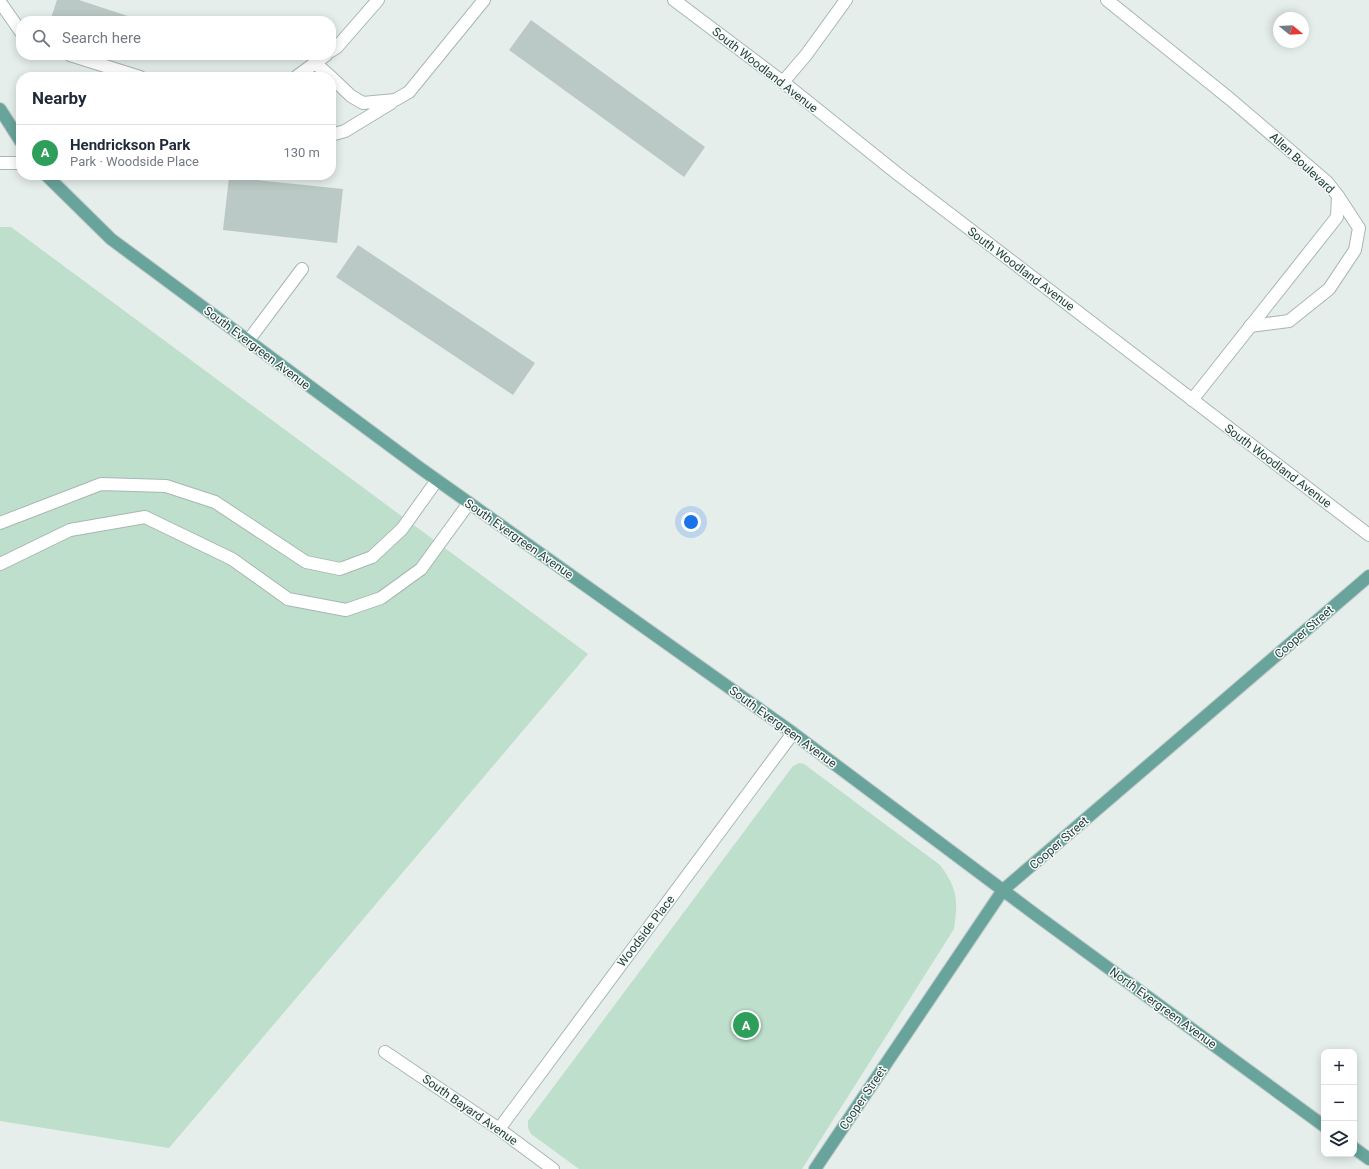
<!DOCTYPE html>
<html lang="en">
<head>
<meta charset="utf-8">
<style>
  :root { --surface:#fff; --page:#f2f2f3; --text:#1f2937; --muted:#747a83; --line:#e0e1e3; --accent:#0f766e }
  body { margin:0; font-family:Roboto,sans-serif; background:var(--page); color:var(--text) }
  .controls { position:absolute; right:12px; bottom:12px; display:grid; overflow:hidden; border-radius:8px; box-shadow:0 2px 10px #0003 }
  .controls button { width:36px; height:36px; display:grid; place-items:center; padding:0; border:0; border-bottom:1px solid var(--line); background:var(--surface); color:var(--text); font:20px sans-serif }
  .compass { position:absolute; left:1273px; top:12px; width:36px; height:36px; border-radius:50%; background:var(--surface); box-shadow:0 2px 10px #0003; rotate:108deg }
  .you { position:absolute; left:691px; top:522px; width:14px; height:14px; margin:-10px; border:3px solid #fff; border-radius:50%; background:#1a73e8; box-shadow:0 0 0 6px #1a73e833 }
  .badge { display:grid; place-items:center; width:26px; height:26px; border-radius:50%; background:var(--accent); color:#fff; font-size:13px; font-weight:700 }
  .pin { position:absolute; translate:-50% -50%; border:2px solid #fff; box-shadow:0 1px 4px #0006 }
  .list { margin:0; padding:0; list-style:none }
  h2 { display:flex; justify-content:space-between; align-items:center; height:52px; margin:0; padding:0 16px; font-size:17px }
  h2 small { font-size:13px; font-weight:400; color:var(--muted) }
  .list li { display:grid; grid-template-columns:26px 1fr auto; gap:12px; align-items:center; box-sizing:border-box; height:56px; padding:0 16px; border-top:1px solid var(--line) }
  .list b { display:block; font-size:15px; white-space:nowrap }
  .list p { margin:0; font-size:13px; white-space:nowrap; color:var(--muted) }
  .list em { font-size:13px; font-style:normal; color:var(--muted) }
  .icon { flex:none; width:22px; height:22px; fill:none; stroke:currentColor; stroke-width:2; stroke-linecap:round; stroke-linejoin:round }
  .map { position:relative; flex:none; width:1369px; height:1169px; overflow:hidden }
  .search { position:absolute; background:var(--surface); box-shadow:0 2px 10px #0003; left:16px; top:16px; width:320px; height:44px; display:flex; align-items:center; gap:10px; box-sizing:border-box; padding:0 14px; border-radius:16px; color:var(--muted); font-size:15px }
  .panel { position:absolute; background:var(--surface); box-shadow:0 2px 10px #0003; left:16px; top:72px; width:320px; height:108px; border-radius:16px }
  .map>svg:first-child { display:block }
  .green { fill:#bedfcb }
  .building { fill:#bac9c5 }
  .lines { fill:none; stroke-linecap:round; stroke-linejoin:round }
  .lane-casing { stroke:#a7b7b3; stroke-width:14 }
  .street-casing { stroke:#a7b7b3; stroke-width:14 }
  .secondary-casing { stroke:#a3bab5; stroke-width:14 }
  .primary-casing { stroke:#c1cac8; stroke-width:14 }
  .lane { stroke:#fff; stroke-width:12 }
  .street { stroke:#fff; stroke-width:12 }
  .secondary { stroke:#fff; stroke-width:12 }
  .primary { stroke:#69a49c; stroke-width:12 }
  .labels { text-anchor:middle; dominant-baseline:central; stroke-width:3; stroke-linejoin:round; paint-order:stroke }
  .street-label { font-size:12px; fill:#23413c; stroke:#f6faf9 }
</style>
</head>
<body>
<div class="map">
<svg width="1369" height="1169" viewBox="0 0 1369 1169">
  <rect width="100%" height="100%" fill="#e5eeeb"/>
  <path class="green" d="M0,227H11L588,654L169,1148L0,1121Z
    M799,763L804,764L940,865C958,889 958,901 954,929L802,1169H579L531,1134L528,1128V1121L793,766Z"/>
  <path class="building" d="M57,0H79L143,21H50Z
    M531,20L705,147L684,177L509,50Z
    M229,177L343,189L337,243L223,230Z
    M358,245L535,363L513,395L336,277Z"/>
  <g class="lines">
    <defs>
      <path id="lane" d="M0,2L21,32
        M70,55L140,77
        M315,63L331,77
        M331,77L351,96L363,103L395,100L409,92L484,0
        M331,135L345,131L391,103
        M1250,326L1289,321L1329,289L1355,250L1359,228L1338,196
        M248,341L302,269
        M0,523L101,484L166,486L215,502L306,562L340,569L372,557L402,529L437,480
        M0,564L70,530L145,517L232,559L288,599L346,610L381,598L421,569L469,503"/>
      <path id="street" d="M674,0L783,82L899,175L1369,535
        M1107,0L1230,99L1327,182L1338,196L1337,217L1192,400
        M783,82L806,55L846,0
        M385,1052L499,1129L553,1169
        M499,1129L793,733"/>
      <path id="secondary" d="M331,51L337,47L378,0
        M296,77L326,55
        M0,163H21"/>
      <path id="primary" d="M0,109L21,142
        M46,175L111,239L420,468L793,733L1036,915L1324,1126
        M1354,1148L1369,1159
        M815,1169L1003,890L1369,576"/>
    </defs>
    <use href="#lane" class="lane-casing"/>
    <use href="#street" class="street-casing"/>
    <use href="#secondary" class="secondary-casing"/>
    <use href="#primary" class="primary-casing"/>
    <use href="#lane" class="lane"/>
    <use href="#street" class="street"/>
    <use href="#secondary" class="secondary"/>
    <use href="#primary" class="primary"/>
  </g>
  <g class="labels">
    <g class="street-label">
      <text transform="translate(765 70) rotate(38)">South Woodland Avenue</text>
      <text transform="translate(1302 163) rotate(43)">Allen Boulevard</text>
      <text transform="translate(1021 269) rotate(37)">South Woodland Avenue</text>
      <text transform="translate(257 348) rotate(37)">South Evergreen Avenue</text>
      <text transform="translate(1278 466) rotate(37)">South Woodland Avenue</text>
      <text transform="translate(519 539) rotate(35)">South Evergreen Avenue</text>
      <text transform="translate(1304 632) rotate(-41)">Cooper Street</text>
      <text transform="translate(783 727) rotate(36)">South Evergreen Avenue</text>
      <text transform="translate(1059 843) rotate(-41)">Cooper Street</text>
      <text transform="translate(646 931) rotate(-53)">Woodside Place</text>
      <text transform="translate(1163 1008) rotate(36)">North Evergreen Avenue</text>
      <text transform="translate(863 1098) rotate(-56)">Cooper Street</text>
      <text transform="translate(470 1110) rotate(35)">South Bayard Avenue</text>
    </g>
  </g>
</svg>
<div class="controls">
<button>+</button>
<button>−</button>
<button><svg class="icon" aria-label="layers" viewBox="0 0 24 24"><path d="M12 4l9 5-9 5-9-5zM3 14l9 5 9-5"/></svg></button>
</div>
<svg class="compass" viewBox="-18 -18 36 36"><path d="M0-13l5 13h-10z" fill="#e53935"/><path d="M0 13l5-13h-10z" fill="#747a83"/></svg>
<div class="you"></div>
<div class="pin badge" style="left:746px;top:1025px;background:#2e9e5b">A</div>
<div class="search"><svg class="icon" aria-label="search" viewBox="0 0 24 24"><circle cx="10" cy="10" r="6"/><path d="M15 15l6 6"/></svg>Search here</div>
<section class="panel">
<h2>Nearby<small></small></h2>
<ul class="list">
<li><span class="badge" style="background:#2e9e5b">A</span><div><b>Hendrickson Park</b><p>Park · Woodside Place</p></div><em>130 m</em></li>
</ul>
</section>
</div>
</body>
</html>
